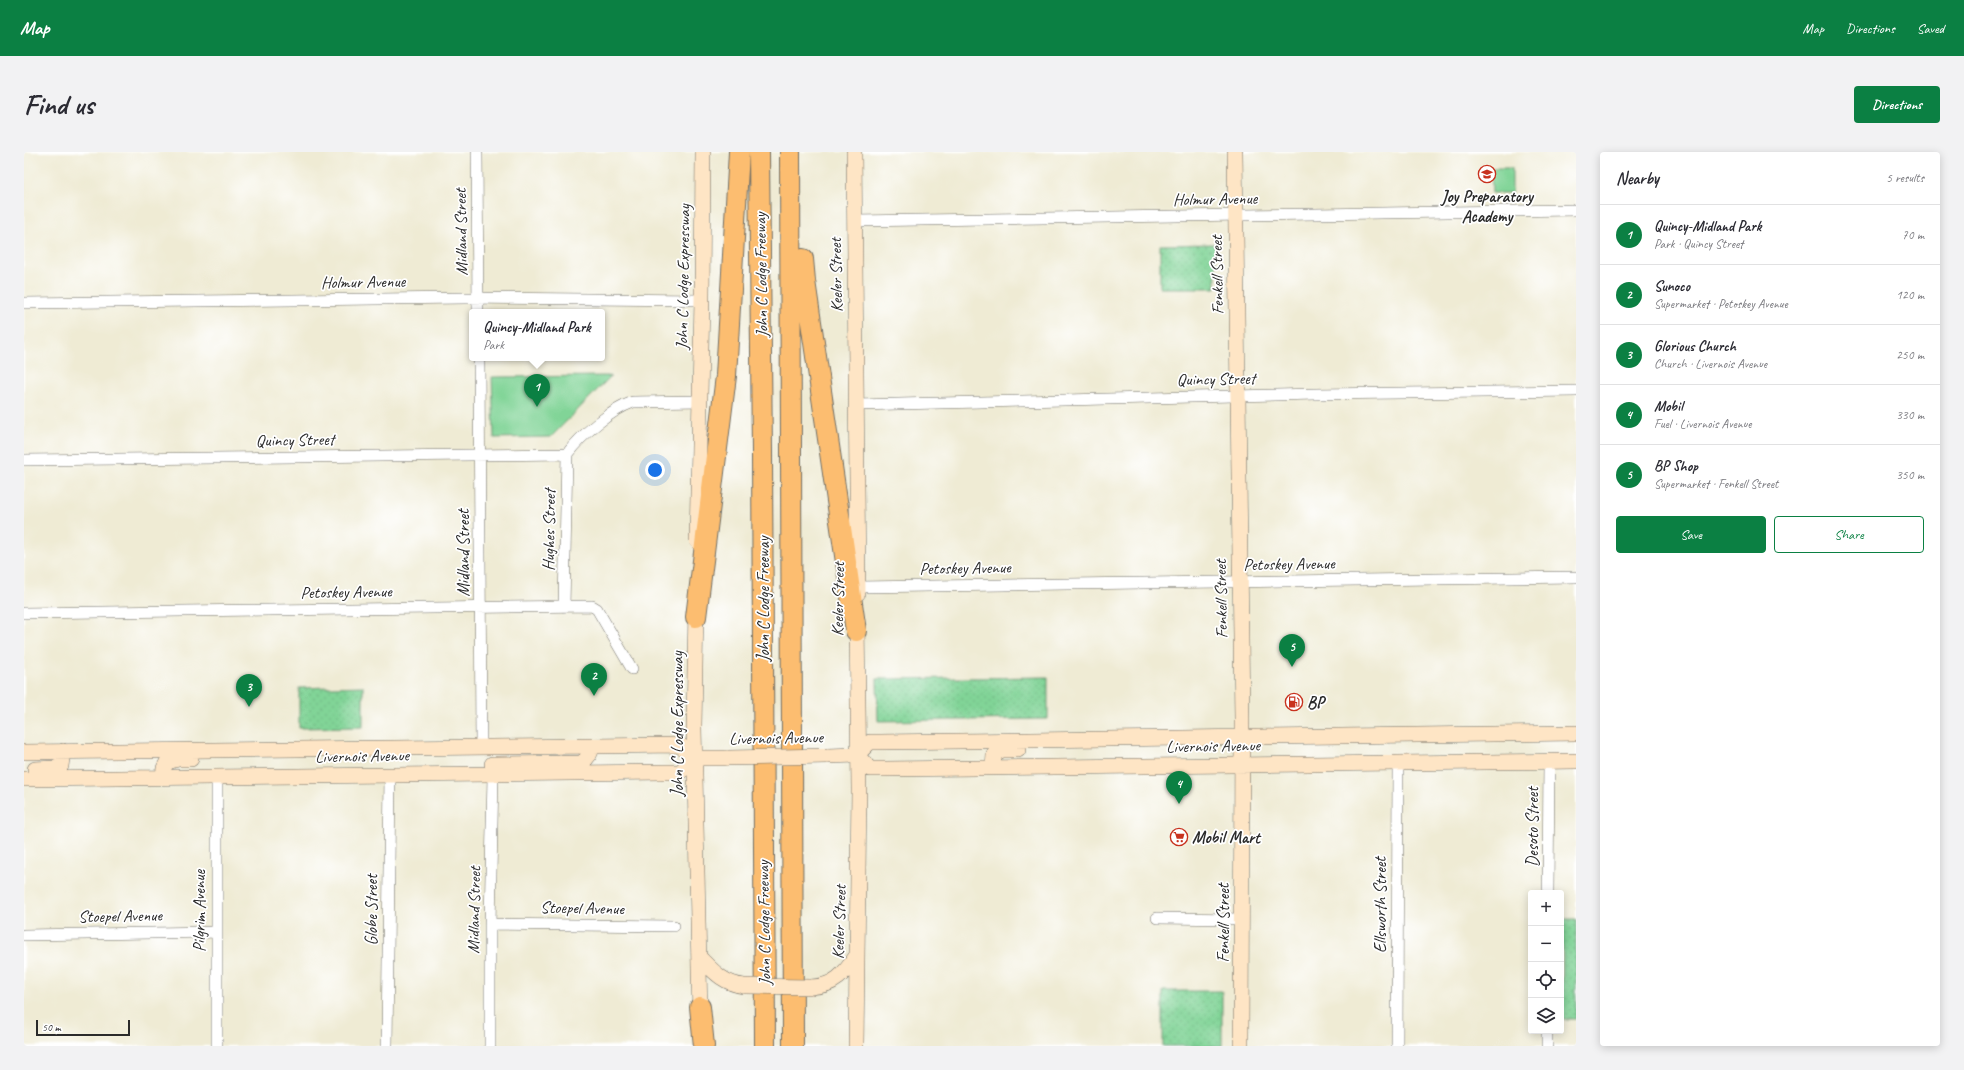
<!DOCTYPE html>
<html lang="en">
<head>
<meta charset="utf-8">
<style>
  :root { --surface:#fff; --page:#f2f2f3; --text:#2b2b33; --muted:#7c7c81; --line:#e1e1e2; --accent:#0b8043 }
  body { margin:0; font-family:Caveat,sans-serif; background:var(--page); color:var(--text) }
  .controls { position:absolute; right:12px; bottom:12px; display:grid; overflow:hidden; border-radius:4px; box-shadow:0 2px 10px #0003 }
  .controls button { width:36px; height:36px; display:grid; place-items:center; padding:0; border:0; border-bottom:1px solid var(--line); background:var(--surface); color:var(--text); font:20px sans-serif }
  .scale { position:absolute; left:12px; bottom:10px; width:94px; box-sizing:border-box; padding-left:4px; border:2px solid #2b2b2b; border-top:0; font-size:11px; line-height:14px; white-space:nowrap; color:#2b2b2b; -webkit-text-stroke:3px #fff; paint-order:stroke }
  .you { position:absolute; left:631px; top:318px; width:14px; height:14px; margin:-10px; border:3px solid #fff; border-radius:50%; background:#1a73e8; box-shadow:0 0 0 6px #1a73e833 }
  .badge { display:grid; place-items:center; width:26px; height:26px; border-radius:50%; background:var(--accent); color:#fff; font-size:13px; font-weight:700 }
  .pin { position:absolute; translate:-50% -33px; filter:drop-shadow(0 1px 2px #0008) }
  .pin::after { content:''; position:absolute; top:21px; width:14px; height:12px; background:inherit; clip-path:polygon(0 0,100% 0,50% 100%) }
  .popup { position:absolute; left:445px; top:157px; width:136px; height:52px; box-sizing:border-box; display:grid; place-content:center; border-radius:4px; background:var(--surface); filter:drop-shadow(0 1px 3px #0005); font-size:13px; white-space:nowrap; color:var(--muted) }
  .popup b { font-size:15px; color:var(--text) }
  .popup::after { content:''; position:absolute; left:50%; top:100%; margin-left:-8px; border:8px solid transparent; border-top-color:var(--surface) }
  .list { margin:0; padding:0; list-style:none }
  h2 { display:flex; justify-content:space-between; align-items:center; height:52px; margin:0; padding:0 16px; font-size:17px }
  h2 small { font-size:13px; font-weight:400; color:var(--muted) }
  .list li { display:grid; grid-template-columns:26px 1fr auto; gap:12px; align-items:center; box-sizing:border-box; height:60px; padding:0 16px; border-top:1px solid var(--line) }
  .list b { display:block; font-size:15px; white-space:nowrap }
  .list p { margin:0; font-size:13px; white-space:nowrap; color:var(--muted) }
  .list em { font-size:13px; font-style:normal; color:var(--muted) }
  .actions { display:flex; gap:8px; padding:12px 16px }
  .actions a { flex:1; padding:9px 0; border:1px solid var(--accent); border-radius:4px; text-align:center; font-size:14px; color:var(--accent) }
  .actions .main { background:var(--accent); color:#fff }
  .icon { flex:none; width:22px; height:22px; fill:none; stroke:currentColor; stroke-width:2; stroke-linecap:round; stroke-linejoin:round }
  .map { position:relative; flex:none; width:1552px; height:894px; overflow:hidden; border-radius:4px }
  header { display:flex; align-items:center; gap:24px; box-sizing:border-box; height:56px; padding:0 20px; background:var(--accent); color:#fff }
  header strong { font-size:19px }
  nav { display:flex; gap:22px; margin-inline-start:auto; font-size:14px }
  .intro { display:flex; align-items:center; justify-content:space-between; box-sizing:border-box; height:96px; padding:0 24px }
  h1 { margin:0; font-size:28px }
  .button { padding:10px 18px; border-radius:4px; background:var(--accent); color:#fff; font-size:14px; font-weight:700 }
  main { display:flex; gap:24px; padding:0 24px }
  aside { flex:1; background:var(--surface); border-radius:4px; box-shadow:0 2px 10px #0003 }
  .map>svg:first-child { display:block }
  .grass { fill:url(#grass-dots); stroke:#568061 }
  .park { fill:#81d497; stroke:#568061 }
  .lines { fill:none; stroke-linecap:round; stroke-linejoin:round }
  .street-casing { stroke:#706e66; stroke-width:12 }
  .secondary-casing { stroke:#706e66; stroke-width:16 }
  .highway-casing { stroke:#706e66; stroke-width:22 }
  .street { stroke:#fff; stroke-width:11 }
  .secondary { stroke:#fee5c5; stroke-width:15 }
  .highway { stroke:#fcbd6f; stroke-width:20 }
  .secondary-bridge-casing { stroke:#706e66; stroke-width:16; stroke-linecap:butt }
  .secondary-bridge { stroke:#fee5c5; stroke-width:15 }
  .labels { text-anchor:middle; dominant-baseline:central; stroke-width:3.5; stroke-linejoin:round; paint-order:stroke }
  .poi-label { font-size:17px; font-weight:bold; fill:#2b2b2b; stroke:#fff; text-anchor:start }
  .street-label { font-size:17px; fill:#2b2b2b; stroke:#fff }
</style>
</head>
<body>
<header>
<strong>Map</strong>
<nav><a>Map</a><a>Directions</a><a>Saved</a></nav>
</header>
<div class="intro"><h1>Find us</h1><a class="button">Directions</a></div>
<main>
<div class="map">
<svg width="1552" height="894" viewBox="0 0 1552 894">
  <defs>
    <pattern id="grass-dots" width="8" height="8" patternUnits="userSpaceOnUse"><rect width="8" height="8" fill="#81d497"/><path d="M2 2h.1M6 6h.1" fill="none" stroke="#70b682" stroke-width="1.8" stroke-linecap="round"/></pattern>
  </defs>
  <rect width="100%" height="100%" fill="#fff"/>
  <filter id="ink" filterUnits="userSpaceOnUse"><feTurbulence type="fractalNoise" baseFrequency=".025" numOctaves="2"/><feDisplacementMap in="SourceGraphic" scale="8" xChannelSelector="R" yChannelSelector="G"/><feConvolveMatrix kernelMatrix="1 2 1 2 8 2 1 2 1" color-interpolation-filters="sRGB"/></filter>
  <filter id="wash" filterUnits="userSpaceOnUse"><feTurbulence type="fractalNoise" baseFrequency=".012" numOctaves="4" result="noise"/><feDisplacementMap in="SourceGraphic" scale="16" xChannelSelector="R" yChannelSelector="G"/><feGaussianBlur stdDeviation="0.9" result="paint"/><feColorMatrix in="noise" values="0 0 0 0 0 0 0 0 0 0 0 0 0 0 0 0 0 1.4 0 .05"/><feComposite in="paint" operator="in"/></filter>
  <g filter="url(#wash)">
    <rect width="100%" height="100%" fill="#efebd4"/>
    <path class="grass" d="M1191,92L1192,136H1136V93Z
      M1024,525V567L854,569L853,527Z
      M339,534V575L275,576V536Z
      M1539,767H1552V867H1538Z
      M1139,839H1198V894H1139Z"/>
    <path class="park" d="M1467,16H1488V41H1468Z
      M587,224L527,285L470,286L468,225Z"/>
  </g>
  <g filter="url(#ink)">
    <g class="lines">
      <defs>
        <path id="street" d="M453,0L454,160
          M831,69L1552,58
          M0,151L441,146L678,148
          M455,206L457,595
          M833,253L1292,242L1552,239
          M543,302C557,283 587,258 609,250L676,249
          M0,308L543,302
          M834,435L1552,425
          M540,455L543,302
          M0,461L568,454L573,457L608,517
          M1524,741L1525,609
          M1133,766L1218,767
          M466,772L650,774
          M0,783L192,780
          M193,894V625
          M363,894L366,623
          M466,894V772L469,623
          M1373,894L1374,611
          M1523,894V879"/>
        <path id="secondary" d="M830,0L834,441
          M1211,0L1218,568L1217,894
          M673,389L678,148L679,0
          M672,455L670,575L676,865
          M0,600L656,593L671,606H704
          M833,603L846,617H861L1552,609
          M803,604L833,603L846,590H855L1552,581
          M468,612L557,611C564,607 566,602 569,594
          M969,616L970,602L978,598H994
          M11,617L32,616L37,614L39,599
          M139,625L140,616L143,610L154,607H167
          M0,627L640,620H656L671,606
          M675,805C689,819 700,832 720,834
          M787,835C811,834 820,822 833,803
          M832,894L835,637L833,469"/>
        <path id="highway" d="M735,0L738,301L741,894
          M766,0L769,894
          M779,107L781,129L832,479
          M672,465L702,224L715,0
          M676,855L680,894"/>
      </defs>
      <use href="#street" class="street-casing"/>
      <use href="#secondary" class="secondary-casing"/>
      <use href="#highway" class="highway-casing"/>
      <use href="#street" class="street"/>
      <use href="#secondary" class="secondary"/>
      <use href="#highway" class="highway"/>
      <defs>
        <path id="secondary-bridge" d="M704,606L803,604
          M720,834L787,835"/>
      </defs>
      <use href="#secondary-bridge" class="secondary-bridge-casing"/>
      <use href="#secondary-bridge" class="secondary-bridge"/>
    </g>
  </g>
  <defs>
    <symbol id="school-ring" viewBox="-11 -11 22 22"><circle r="9.5" fill="#fff" stroke="#c8321e" stroke-width="1.5"/><path d="M0-5L7-2L0 1L-7-2ZM-4 1L0 2.5L4 1V4Q0 6-4 4Z" fill="#c8321e"/></symbol>
    <symbol id="fuel-ring" viewBox="-11 -11 22 22"><circle r="9.5" fill="#fff" stroke="#c8321e" stroke-width="1.5"/><path d="M-5.5-6h7V0h2V4h1.3V-2.5L3-4.5l.8-.8L6-3V5H2.5V1h-1V6h-7ZM-4.2-4.7v3.2H.2V-4.7Z" fill="#c8321e"/></symbol>
    <symbol id="supermarket-ring" viewBox="-11 -11 22 22"><circle r="9.5" fill="#fff" stroke="#c8321e" stroke-width="1.5"/><path d="M-6-5.5h2.5l.6 2H6L4.5 2H-2.5L-4.4-4H-6ZM-1.5 3.2a1.3 1.3 0 1 0 .1 0ZM3 3.2a1.3 1.3 0 1 0 .1 0Z" fill="#c8321e"/></symbol>
  </defs>
  <g fill-rule="evenodd">
    <use href="#school-ring" x="1453" y="12" width="20" height="20"/>
    <use href="#fuel-ring" x="1260" y="540" width="20" height="20"/>
    <use href="#supermarket-ring" x="1145" y="675" width="20" height="20"/>
  </g>
  <g class="labels">
    <g class="poi-label">
      <text x="1463" y="44" text-anchor="middle">Joy Preparatory<tspan x="1463" dy="20">Academy</tspan></text>
      <text x="1283" y="550">BP</text>
      <text x="1168" y="685">Mobil Mart</text>
    </g>
    <g class="street-label">
      <text transform="translate(1191 47) rotate(-1)">Holmur Avenue</text>
      <text transform="translate(437 80) rotate(-91)">Midland Street</text>
      <text transform="translate(737 123) rotate(-91)">John C Lodge Freeway</text>
      <text transform="translate(812 123) rotate(-91)">Keeler Street</text>
      <text transform="translate(1193 123) rotate(-91)">Fenkell Street</text>
      <text transform="translate(659 125) rotate(-89)">John C Lodge Expressway</text>
      <text transform="translate(339 130) rotate(-1)">Holmur Avenue</text>
      <text transform="translate(1192 227) rotate(-1)">Quincy Street</text>
      <text transform="translate(271 288) rotate(-1)">Quincy Street</text>
      <text transform="translate(525 378) rotate(-89)">Hughes Street</text>
      <text transform="translate(439 401) rotate(-90)">Midland Street</text>
      <text transform="translate(1265 412) rotate(-1)">Petoskey Avenue</text>
      <text transform="translate(941 416) rotate(-1)">Petoskey Avenue</text>
      <text transform="translate(322 440) rotate(-1)">Petoskey Avenue</text>
      <text transform="translate(739 447) rotate(-90)">John C Lodge Freeway</text>
      <text transform="translate(814 447) rotate(-89)">Keeler Street</text>
      <text transform="translate(1197 447) rotate(-91)">Fenkell Street</text>
      <text transform="translate(653 572) rotate(-90)">John C Lodge Expressway</text>
      <text transform="translate(752 586) rotate(-1)">Livernois Avenue</text>
      <text transform="translate(1189 594) rotate(-1)">Livernois Avenue</text>
      <text transform="translate(338 604) rotate(-1)">Livernois Avenue</text>
      <text transform="translate(1508 675) rotate(-90)">Desoto Street</text>
      <text transform="translate(1356 753) rotate(-90)">Ellsworth Street</text>
      <text transform="translate(558 756) rotate(1)">Stoepel Avenue</text>
      <text transform="translate(347 758) rotate(-90)">Globe Street</text>
      <text transform="translate(450 758) rotate(-89)">Midland Street</text>
      <text transform="translate(175 759) rotate(-90)">Pilgrim Avenue</text>
      <text transform="translate(96 764) rotate(-1)">Stoepel Avenue</text>
      <text transform="translate(815 770) rotate(-88)">Keeler Street</text>
      <text transform="translate(740 771) rotate(-91)">John C Lodge Freeway</text>
      <text transform="translate(1199 771) rotate(-90)">Fenkell Street</text>
    </g>
  </g>
</svg>
<div class="controls">
<button>+</button>
<button>−</button>
<button><svg class="icon" aria-label="locate" viewBox="0 0 24 24"><circle cx="12" cy="12" r="6"/><path d="M12 2v4M12 18v4M2 12h4M18 12h4"/></svg></button>
<button><svg class="icon" aria-label="layers" viewBox="0 0 24 24"><path d="M12 4l9 5-9 5-9-5zM3 14l9 5 9-5"/></svg></button>
</div>
<div class="scale">50 m</div>
<div class="you"></div>
<div class="pin badge" style="left:513px;top:255px">1</div>
<div class="popup"><b>Quincy-Midland Park</b>Park</div>
<div class="pin badge" style="left:570px;top:544px">2</div>
<div class="pin badge" style="left:225px;top:555px">3</div>
<div class="pin badge" style="left:1155px;top:652px">4</div>
<div class="pin badge" style="left:1268px;top:515px">5</div>
</div>
<aside>
<h2>Nearby<small>5 results</small></h2>
<ul class="list">
<li><span class="badge">1</span><div><b>Quincy-Midland Park</b><p>Park · Quincy Street</p></div><em>70 m</em></li>
<li><span class="badge">2</span><div><b>Sunoco</b><p>Supermarket · Petoskey Avenue</p></div><em>120 m</em></li>
<li><span class="badge">3</span><div><b>Glorious Church</b><p>Church · Livernois Avenue</p></div><em>250 m</em></li>
<li><span class="badge">4</span><div><b>Mobil</b><p>Fuel · Livernois Avenue</p></div><em>330 m</em></li>
<li><span class="badge">5</span><div><b>BP Shop</b><p>Supermarket · Fenkell Street</p></div><em>350 m</em></li>
</ul>
<div class="actions"><a class="main">Save</a><a>Share</a></div>
</aside>
</main>
</body>
</html>
